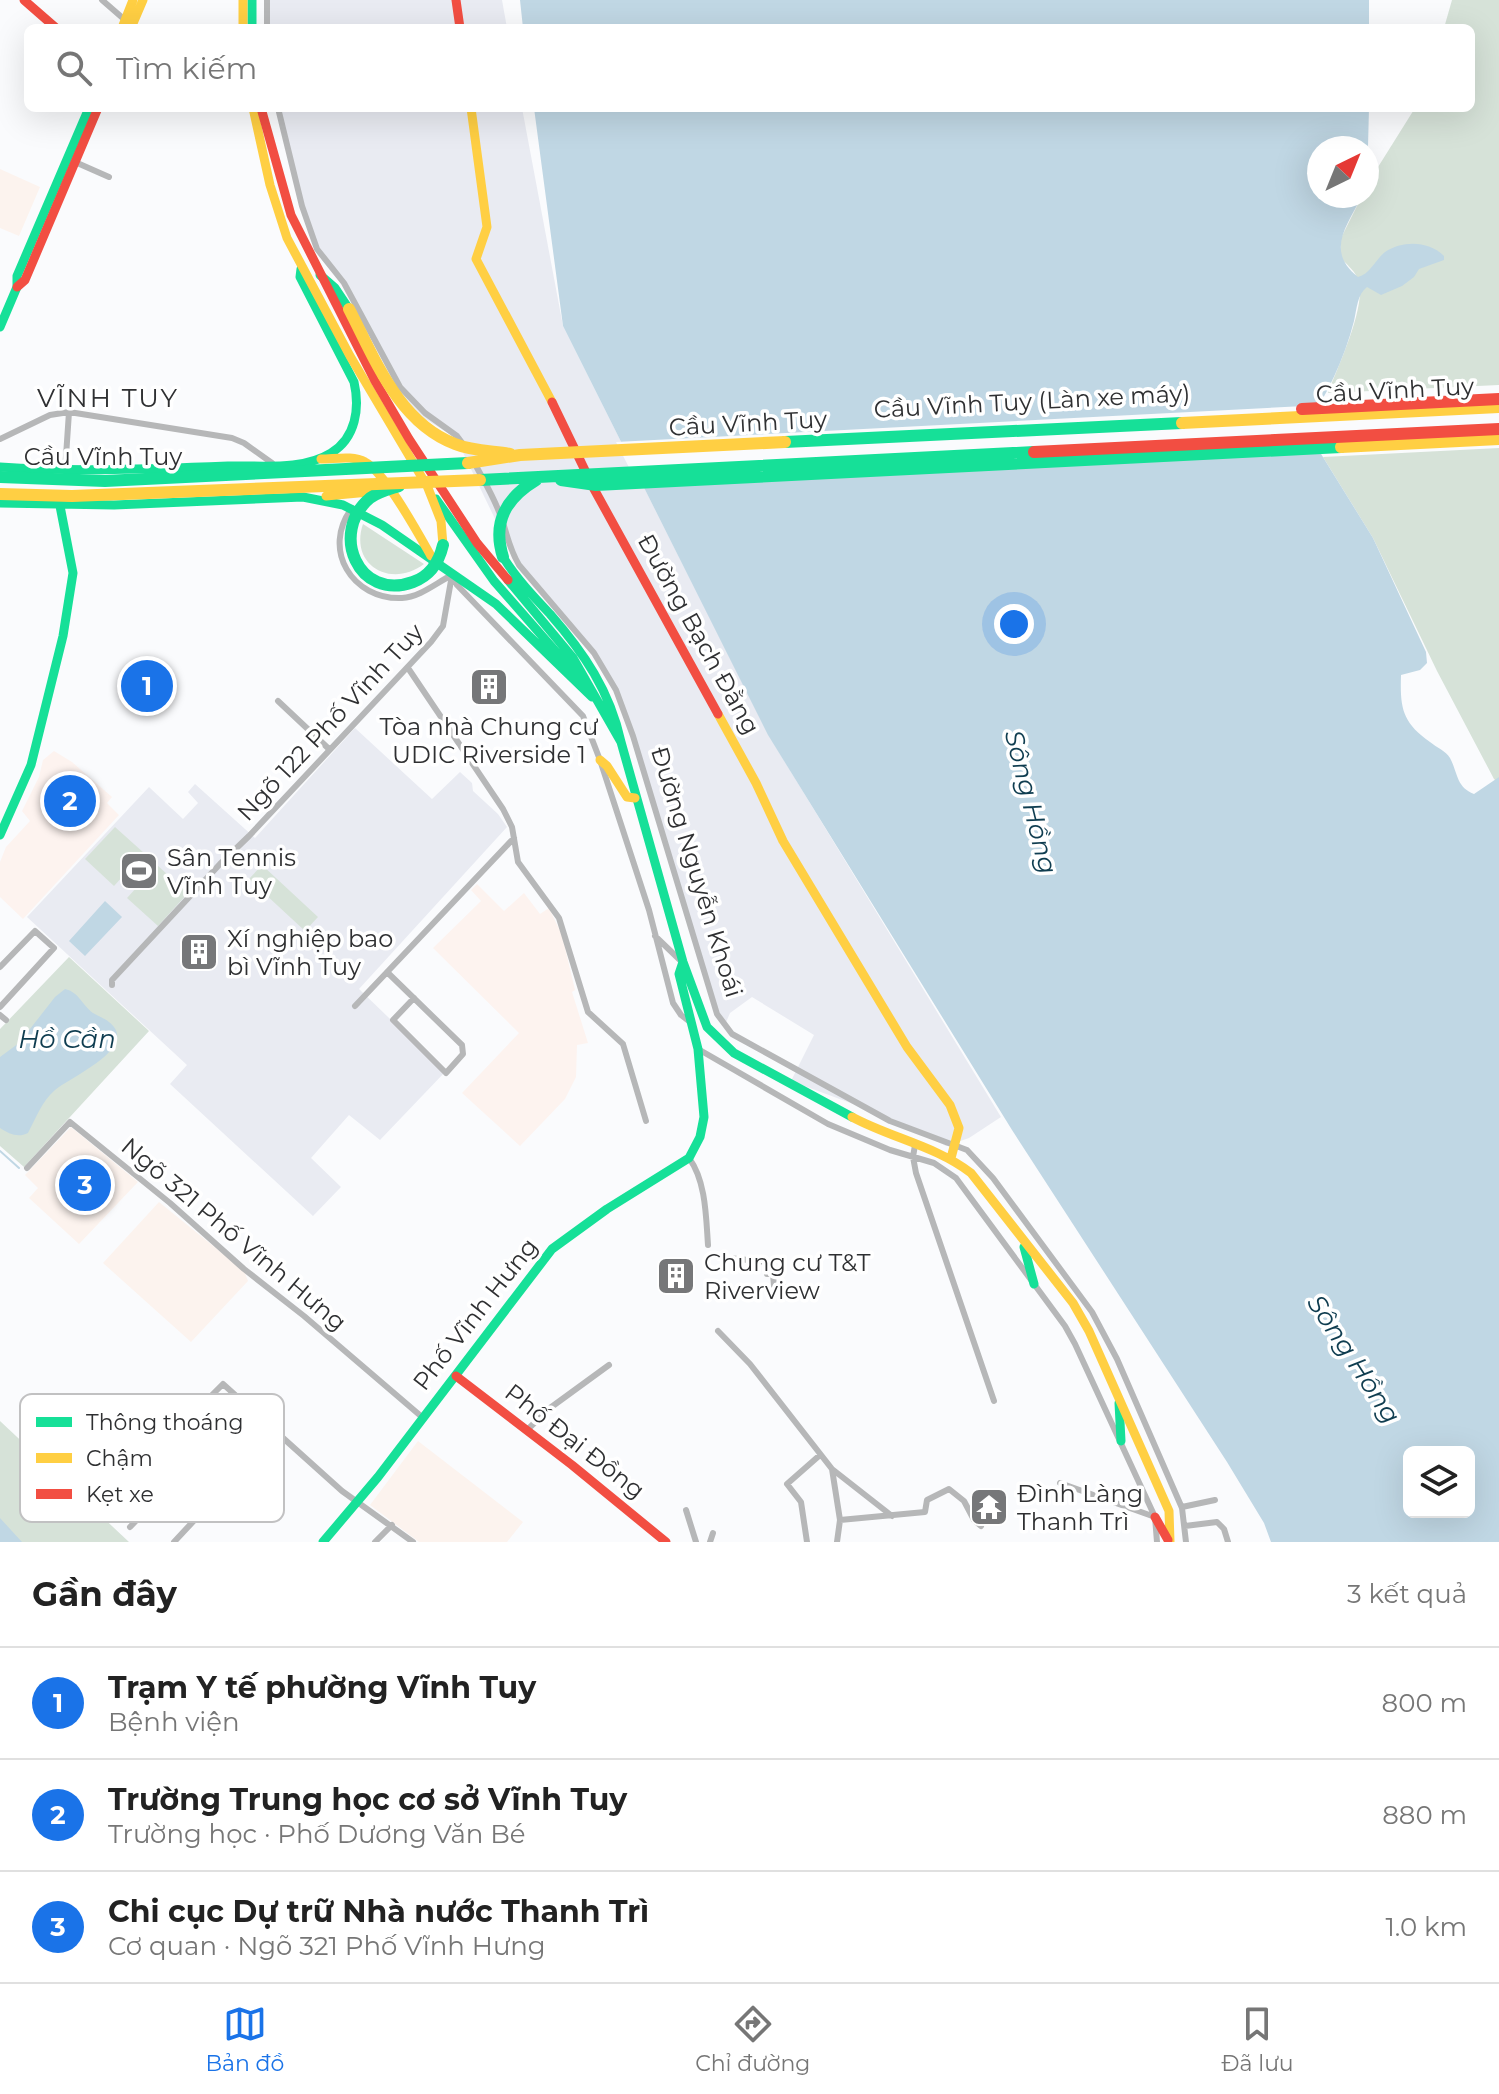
<!DOCTYPE html>
<html lang="vi">
<head>
<meta charset="utf-8">
<style>
  :root { --surface:#fff; --page:#f6f6f6; --text:#222; --muted:#767676; --line:#e0e0e0; --accent:#1a73e8 }
  body { margin:0; font-family:Montserrat,sans-serif; background:var(--page); color:var(--text) }
  .controls { position:absolute; right:24px; bottom:24px; display:grid; overflow:hidden; border-radius:12px; box-shadow:0 8px 32px #0002 }
  .controls button { width:72px; height:72px; display:grid; place-items:center; padding:0; border:0; border-bottom:2px solid var(--line); background:var(--surface); color:var(--text); font:40px sans-serif }
  .compass { position:absolute; left:1307px; top:136px; width:72px; height:72px; border-radius:50%; background:var(--surface); box-shadow:0 8px 32px #0002; rotate:43deg }
  .you { position:absolute; left:1014px; top:624px; width:28px; height:28px; margin:-20px; border:6px solid #fff; border-radius:50%; background:#1a73e8; box-shadow:0 0 0 12px #1a73e833 }
  .badge { display:grid; place-items:center; width:52px; height:52px; border-radius:50%; background:var(--accent); color:#fff; font-size:26px; font-weight:700 }
  .pin { position:absolute; translate:-50% -50%; border:4px solid #fff; box-shadow:0 2px 8px #0006 }
  .list { margin:0; padding:0; list-style:none }
  h2 { display:flex; justify-content:space-between; align-items:center; height:104px; margin:0; padding:0 32px; font-size:34px }
  h2 small { font-size:26px; font-weight:400; color:var(--muted) }
  .list li { display:grid; grid-template-columns:52px 1fr auto; gap:24px; align-items:center; box-sizing:border-box; height:112px; padding:0 32px; border-top:2px solid var(--line) }
  .list b { display:block; font-size:30px; white-space:nowrap }
  .list p { margin:0; font-size:26px; white-space:nowrap; color:var(--muted) }
  .list em { font-size:26px; font-style:normal; color:var(--muted) }
  .icon { flex:none; width:44px; height:44px; fill:none; stroke:currentColor; stroke-width:2; stroke-linecap:round; stroke-linejoin:round }
  .map { position:relative; flex:none; width:1499px; height:1542px; overflow:hidden }
  .search { position:absolute; background:var(--surface); box-shadow:0 8px 32px #0002; left:24px; right:24px; top:24px; height:88px; display:flex; align-items:center; gap:20px; box-sizing:border-box; padding:0 28px; border-radius:12px; color:var(--muted); font-size:30px }
  .sheet { height:440px; background:var(--surface) }
  nav { display:flex; justify-content:space-around; align-items:center; box-sizing:border-box; height:112px; border-top:2px solid var(--line); background:var(--surface); font-size:22px; color:var(--muted) }
  nav a { display:grid; justify-items:center; gap:4px }
  nav .on { color:var(--accent) }
  .map>svg:first-child { display:block }
  .commercial { fill:#fcf3ee }
  .built { fill:#e9ebf2 }
  .education { fill:#fdf3ef }
  .green { fill:#d6e2d8 }
  .water { fill:#c0d7e4; fill-rule:evenodd }
  .pier { fill:#fafbfd }
  .lines { fill:none; stroke-linecap:round; stroke-linejoin:round }
  .stream { stroke:#c0d7e4; stroke-width:2 }
  .street { stroke:#b6b7b8; stroke-width:6 }
  .fast { stroke:#16e098; stroke-width:9 }
  .slow { stroke:#ffcf43; stroke-width:9 }
  .jam { stroke:#f24e42; stroke-width:9 }
  .fast-bridge { stroke:#16e098; stroke-width:12 }
  .slow-bridge { stroke:#ffcf43; stroke-width:12 }
  .jam-bridge { stroke:#f24e42; stroke-width:12 }
  .labels { text-anchor:middle; dominant-baseline:central; stroke-width:7; stroke-linejoin:round; paint-order:stroke }
  .street-label { font-size:24px; fill:#2f3032; stroke:#fff }
  .poi-label { font-size:24px; fill:#2f3032; stroke:#fff; text-anchor:start }
  .neighbourhood-label { font-size:26px; letter-spacing:2px; fill:#2f3032; stroke:#fff }
  .water-label { font-size:26px; font-style:italic; fill:#0f3d50; stroke:#fff }
  .key { fill:#fff; stroke:#c1c1c2; stroke-width:2 }
  .key-label { font-size:22px; fill:#2f3032 }
</style>
</head>
<body>
<div class="map">
<svg width="1499" height="1542" viewBox="0 0 1499 1542">
  <rect width="100%" height="100%" fill="#fafbfd"/>
  <path class="commercial" d="M0,169L40,187L19,236L0,228Z
    M71,1127L138,1182L79,1244L29,1198L38,1188L25,1175Z
    M159,1202L244,1271L248,1281L191,1342L103,1263Z
    M418,1441L523,1522L507,1542H419L370,1505Z"/>
  <path class="built" d="M267,0H502L507,28H268Z
    M279,108H522L563,326L768,734L1001,1117L969,1138L946,1146L891,1118L791,1081L814,1035L752,997L730,1013L724,1027L717,1014L616,690L594,653L510,550L456,438L422,417L398,391L343,285L322,260L301,209Z
    M355,728L432,799L460,772L472,783L473,791L498,814L507,827L359,989L445,1072L380,1140L349,1115L311,1158L341,1187L313,1216L170,1084L187,1065L27,917L149,787L183,819L198,803L188,792L195,784L255,838Z"/>
  <path class="education" d="M54,751L72,762L112,797L107,803L119,815L23,919L0,897V862L6,847L30,821L22,811L39,777L43,760Z
    M477,884L504,911L524,893L540,914L549,908L562,935L575,990L572,992L588,1043L577,1045L576,1077L565,1099L520,1146L462,1093L519,1033L433,948L481,901L471,890Z"/>
  <path class="green" d="M1452,0H1499V385L1328,393C1337,368 1370,300 1357,277C1354,270 1345,263 1340,257L1341,238L1362,196H1367L1368,183L1415,108H1471V28H1444Z
    M1499,448V783L1494,779L1437,671L1373,538L1323,457Z
    M363,524L424,564C391,589 349,565 363,524Z
    M115,827L144,853L114,886L85,859Z
    M157,865L188,893L158,926L127,898Z
    M262,865L318,917L305,931L249,879Z
    M69,957L149,1031L24,1167L0,1146V1029Z
    M0,1421L129,1542H0Z"/>
  <path class="water" d="M520,0H1369V28H523Z
    M534,108H1369L1367,185V148H1319V196H1362C1347,226 1325,251 1358,277C1370,274 1375,260 1385,252C1403,240 1429,241 1444,256V260L1419,269L1414,277L1402,286L1381,295L1367,287C1357,295 1357,308 1354,321C1344,360 1327,395 1305,428L1373,538L1426,652L1427,663L1420,670L1401,675C1400,708 1402,722 1430,742C1436,747 1446,751 1450,758C1458,773 1456,787 1474,794L1499,777V1542H1271L1264,1523L1227,1462L1012,1130L768,735L563,326ZM1409,1452H1469V1512H1409Z
    M105,901L122,917L85,956L69,941Z
    M65,989C79,992 82,1005 93,1013C100,1017 109,1020 114,1027C132,1051 69,1078 55,1090C42,1101 36,1118 28,1133C18,1138 9,1134 0,1128V1057L19,1043L55,997Z
    M0,1518L22,1542H0Z"/>
  <path class="pier" d="M1324,405L1309,428L1323,450L638,485L616,442Z"/>
  <g class="lines">
    <path class="stream" d="M0,1151L19,1168"/>
    <path class="street" d="M102,0L125,20
      M267,0V28
      M278,108L302,206L317,249L344,283L400,387L425,413L457,436L463,444
      M75,162L109,177
      M0,439L50,415L69,412L232,438L244,443L272,463
      M475,464C485,483 497,502 503,523C508,538 510,550 519,565L594,653L616,690L633,736L717,1014L732,1034L890,1121L967,1150L993,1178L1092,1312L1117,1359L1182,1508L1186,1542
      M65,471L69,412
      M352,508C321,549 352,600 402,598C420,597 436,583 452,575
      M454,578L457,585L583,716L600,760L649,910L673,1003L681,1015L690,1022
      M408,668L503,809L512,827L518,862L559,918L588,1012L623,1044L646,1121
      M278,701L329,749
      M655,936L681,961
      M0,967L35,931L54,948L0,1007
      M387,972L462,1045L463,1054L446,1073L393,1020L414,998
      M112,985V980L220,864L249,836L431,642L443,626L452,575
      M355,1006L514,838
      M0,1015L6,1020
      M698,1049L828,1124L890,1150L934,1163L956,1178L1065,1326L1075,1344L1155,1517L1157,1542
      M915,1145L913,1157L916,1173L994,1401
      M689,1158C706,1181 706,1217 708,1245
      M27,1168L70,1122L170,1203L244,1269L304,1316L422,1417
      M729,1258L767,1262V1274H773L774,1286L795,1289
      M718,1331L750,1364L832,1469L840,1520L837,1542
      M210,1397L223,1384L342,1491L413,1542
      M197,1424L258,1480
      M527,1430L550,1408L609,1365
      M227,1452L259,1418
      M832,1469L892,1516
      M1060,1483L1155,1517
      M1182,1507L1215,1500
      M686,1510L696,1542
      M840,1520L925,1512L927,1500L949,1489L964,1501L974,1520L981,1526
      M1185,1526L1217,1522L1224,1529L1228,1542
      M130,1527L214,1439
      M174,1542L244,1467
      M375,1542L392,1525
      M710,1542L713,1533
      M807,1542L801,1502L787,1484L820,1455"/>
    <path class="fast" d="M252,0V28
      M320,275L335,288L349,309
      M0,327L17,287V276L89,108
      M0,467C76,472 152,469 228,466C261,465 302,471 331,453C356,438 360,408 354,382L300,277L301,269
      M436,499L494,581L578,677
      M0,503L114,505L303,497L343,505L382,525L496,604L592,697
      M503,557C516,578 533,596 550,614C584,653 610,691 621,742
      M508,580L573,658L621,742L683,962L707,1027L734,1053L852,1117
      M0,835L31,765L63,636L73,573L60,506
      M1024,1247L1034,1284
      M1119,1403L1121,1441
      M323,1542L378,1477L552,1249L607,1209L689,1158L700,1137L704,1117L698,1049L679,974L683,962"/>
    <path class="slow" d="M243,0V28
      M122,28L133,0
      M131,28L143,0
      M253,108L270,185L287,238L350,356L427,486
      M471,108L487,227L476,259L552,402
      M321,459C335,459 353,455 365,462C385,472 419,535 431,556
      M426,483L441,521L443,545
      M326,496L369,492L377,487
      M718,714L756,783L783,841L907,1047L950,1105L959,1128L951,1158
      M600,760L607,766L627,797L635,798
      M852,1117C891,1138 936,1146 971,1173L1073,1303L1089,1331L1169,1511L1170,1542"/>
    <path class="jam" d="M24,0L56,28
      M456,0L460,28
      M261,108L291,215L375,381L409,439L477,543L508,580
      M17,287L25,280L98,108
      M552,402L594,489L718,714
      M456,1376L572,1465L666,1542
      M1155,1517L1168,1540"/>
    <path class="fast-bridge" d="M785,442L1182,423
      M0,477L105,481L468,463
      M480,480L1034,452
      M561,480L596,485L1341,447
      M399,486C390,489 378,492 370,498C329,532 358,602 413,582C430,576 439,562 443,545
      M503,557C492,522 506,498 536,480"/>
    <path class="slow-bridge" d="M349,309C375,359 398,422 455,444C472,451 492,451 510,454
      M1182,423L1499,407
      M1341,447L1499,439
      M468,463L520,455L785,442
      M0,494L72,496L480,480"/>
    <path class="jam-bridge" d="M1302,409L1499,399
      M1034,452L1499,429"/>
  </g>
  <defs>
    <symbol id="building-square" viewBox="-11 -11 22 22"><rect x="-9" y="-9" width="18" height="18" rx="4" fill="#767779" stroke="#fff"/><path d="M-4-6H4V6H1V3H-1V6H-4ZM-2.5-4.3h1.7v1.8h-1.7ZM.8-4.3h1.7v1.8H.8ZM-2.5-1h1.7V.8h-1.7ZM.8-1h1.7V.8H.8Z" fill="#fff"/></symbol>
    <symbol id="stadium-square" viewBox="-11 -11 22 22"><rect x="-9" y="-9" width="18" height="18" rx="4" fill="#767779" stroke="#fff"/><path d="M0-5a6.5 5 0 1 0 0 10a6.5 5 0 1 0 0-10ZM-3.5-1.8h7v3.6h-7Z" fill="#fff"/></symbol>
    <symbol id="temple-square" viewBox="-11 -11 22 22"><rect x="-9" y="-9" width="18" height="18" rx="4" fill="#767779" stroke="#fff"/><path d="M0-6L5-2H3V0L6.5 2.5H4V6H1.5V3h-3V6H-4V2.5H-6.5L-3 0V-2H-5Z" fill="#fff"/></symbol>
  </defs>
  <g fill-rule="evenodd">
    <use href="#building-square" x="467" y="665" width="44" height="44"/>
    <use href="#stadium-square" x="117" y="849" width="44" height="44"/>
    <use href="#building-square" x="177" y="930" width="44" height="44"/>
    <use href="#building-square" x="654" y="1254" width="44" height="44"/>
    <use href="#temple-square" x="967" y="1485" width="44" height="44"/>
  </g>
  <g class="labels">
    <g class="street-label">
      <text transform="translate(1395 390) rotate(-3)">Cầu Vĩnh Tuy</text>
      <text transform="translate(1032 401) rotate(-3)">Cầu Vĩnh Tuy (Làn xe máy)</text>
      <text transform="translate(748 423) rotate(-3)">Cầu Vĩnh Tuy</text>
      <text x="103" y="456">Cầu Vĩnh Tuy</text>
      <text transform="translate(699 634) rotate(61)">Đường Bạch Đằng</text>
      <text transform="translate(330 722) rotate(-47)">Ngõ 122 Phố Vĩnh Tuy</text>
      <text transform="translate(697 872) rotate(73)">Đường Nguyễn Khoái</text>
      <text transform="translate(234 1234) rotate(40)">Ngõ 321 Phố Vĩnh Hưng</text>
      <text transform="translate(475 1314) rotate(-52)">Phố Vĩnh Hưng</text>
      <text transform="translate(575 1441) rotate(38)">Phố Đại Đồng</text>
    </g>
    <g class="poi-label">
      <text x="489" y="726" text-anchor="middle">Tòa nhà Chung cư<tspan x="489" dy="28">UDIC Riverside 1</tspan></text>
      <text x="167" y="857">Sân Tennis<tspan x="167" dy="28">Vĩnh Tuy</tspan></text>
      <text x="227" y="938">Xí nghiệp bao<tspan x="227" dy="28">bì Vĩnh Tuy</tspan></text>
      <text x="704" y="1262">Chung cư T&amp;T<tspan x="704" dy="28">Riverview</tspan></text>
      <text x="1017" y="1493">Đình Làng<tspan x="1017" dy="28">Thanh Trì</tspan></text>
    </g>
    <g class="neighbourhood-label">
      <text x="108" y="398">VĨNH TUY</text>
    </g>
    <g class="water-label">
      <text transform="translate(1031 802) rotate(76)">Sông Hồng</text>
      <text x="67" y="1039">Hồ Cần</text>
      <text transform="translate(1354 1359) rotate(57)">Sông Hồng</text>
    </g>
  </g>
  <rect x="20" y="1394" width="264" height="128" rx="12" class="key"/>
  <rect x="36" y="1417" width="36" height="10" fill="#16e098"/>
  <rect x="36" y="1453" width="36" height="10" fill="#ffcf43"/>
  <rect x="36" y="1489" width="36" height="10" fill="#f24e42"/>
  <g class="key-label">
    <text x="86" y="1430">Thông thoáng</text>
    <text x="86" y="1466">Chậm</text>
    <text x="86" y="1502">Kẹt xe</text>
  </g>
</svg>
<div class="controls">
<button><svg class="icon" aria-label="layers" viewBox="0 0 24 24"><path d="M12 4l9 5-9 5-9-5zM3 14l9 5 9-5"/></svg></button>
</div>
<svg class="compass" viewBox="-18 -18 36 36"><path d="M0-13l5 13h-10z" fill="#e53935"/><path d="M0 13l5-13h-10z" fill="#767676"/></svg>
<div class="you"></div>
<div class="pin badge" style="left:147px;top:686px">1</div>
<div class="pin badge" style="left:70px;top:801px">2</div>
<div class="pin badge" style="left:85px;top:1185px">3</div>
<div class="search"><svg class="icon" aria-label="search" viewBox="0 0 24 24"><circle cx="10" cy="10" r="6"/><path d="M15 15l6 6"/></svg>Tìm kiếm</div>
</div>
<section class="sheet">
<h2>Gần đây<small>3 kết quả</small></h2>
<ul class="list">
<li><span class="badge">1</span><div><b>Trạm Y tế phường Vĩnh Tuy</b><p>Bệnh viện</p></div><em>800 m</em></li>
<li><span class="badge">2</span><div><b>Trường Trung học cơ sở Vĩnh Tuy</b><p>Trường học · Phố Dương Văn Bé</p></div><em>880 m</em></li>
<li><span class="badge">3</span><div><b>Chi cục Dự trữ Nhà nước Thanh Trì</b><p>Cơ quan · Ngõ 321 Phố Vĩnh Hưng</p></div><em>1.0 km</em></li>
</ul>
</section>
<nav>
<a class="on"><svg class="icon" aria-label="map" viewBox="0 0 24 24"><path d="M3 6l6-2 6 2 6-2v14l-6 2-6-2-6 2zM9 4v14M15 6v14"/></svg>Bản đồ</a>
<a><svg class="icon" aria-label="directions" viewBox="0 0 24 24"><path d="M12 3l9 9-9 9-9-9zM9 14v-3h6M13 9l2 2-2 2"/></svg>Chỉ đường</a>
<a><svg class="icon" aria-label="saved" viewBox="0 0 24 24"><path d="M7 4h10v16l-5-4-5 4z"/></svg>Đã lưu</a>
</nav>
</body>
</html>
